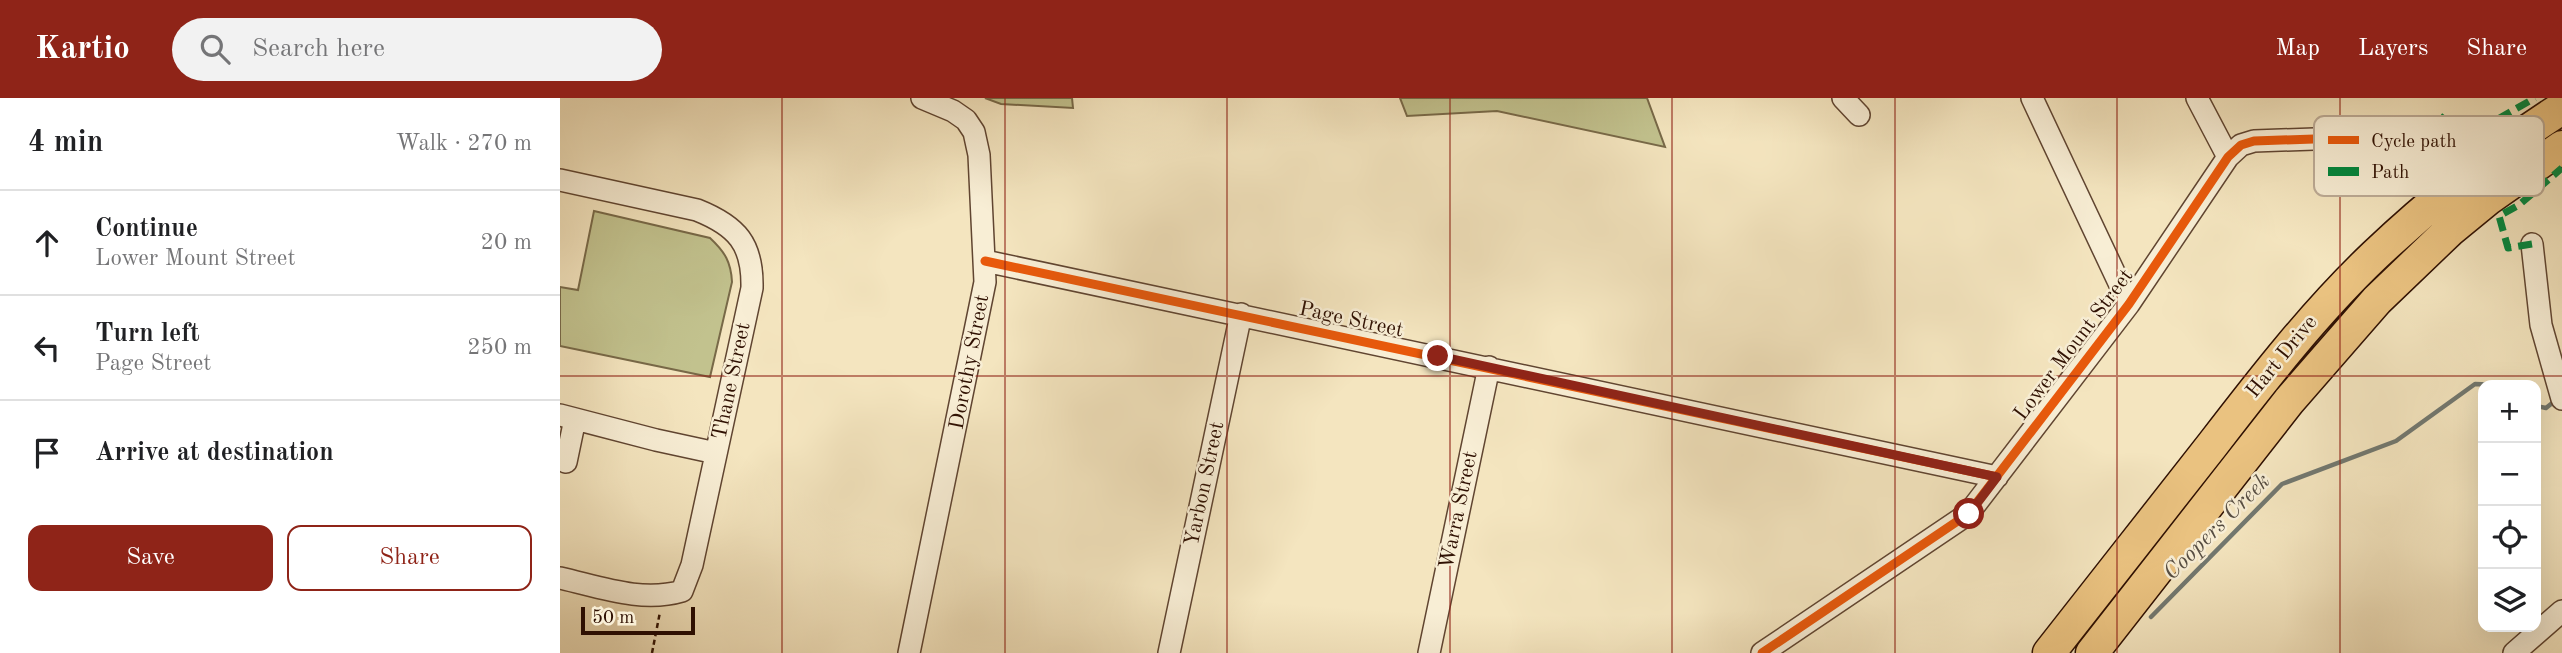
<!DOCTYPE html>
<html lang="en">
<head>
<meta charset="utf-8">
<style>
  :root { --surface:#fff; --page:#f2f2f2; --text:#202124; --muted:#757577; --line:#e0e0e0; --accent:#8f2418 }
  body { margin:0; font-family:"Old Standard TT",serif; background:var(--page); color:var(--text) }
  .controls { position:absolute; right:21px; bottom:21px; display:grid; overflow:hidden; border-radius:14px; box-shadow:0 7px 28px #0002 }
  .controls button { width:63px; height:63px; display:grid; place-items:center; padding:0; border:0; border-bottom:2px solid var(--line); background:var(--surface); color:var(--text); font:35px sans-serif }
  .scale { position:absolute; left:21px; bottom:18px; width:114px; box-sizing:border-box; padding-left:7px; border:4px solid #2f1002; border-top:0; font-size:19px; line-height:24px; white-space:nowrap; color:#2f1002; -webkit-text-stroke:5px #f8eed5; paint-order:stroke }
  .stop { position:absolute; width:21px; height:21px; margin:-16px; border:5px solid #8f2418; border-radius:50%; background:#fff }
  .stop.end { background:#8f2418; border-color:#fff; box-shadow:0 2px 7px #0008 }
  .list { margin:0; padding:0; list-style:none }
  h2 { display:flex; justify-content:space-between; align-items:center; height:91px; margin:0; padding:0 28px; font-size:30px }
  h2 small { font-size:23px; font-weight:400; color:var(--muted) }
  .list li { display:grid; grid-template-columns:46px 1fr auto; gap:21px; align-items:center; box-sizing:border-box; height:105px; padding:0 28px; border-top:2px solid var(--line) }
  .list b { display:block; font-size:26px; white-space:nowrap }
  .list p { margin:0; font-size:23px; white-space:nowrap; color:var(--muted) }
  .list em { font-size:23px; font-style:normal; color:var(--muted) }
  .actions { display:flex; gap:14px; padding:21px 28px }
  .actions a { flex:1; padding:16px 0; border:2px solid var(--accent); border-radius:14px; text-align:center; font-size:24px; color:var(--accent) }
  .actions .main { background:var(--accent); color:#fff }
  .icon { flex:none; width:38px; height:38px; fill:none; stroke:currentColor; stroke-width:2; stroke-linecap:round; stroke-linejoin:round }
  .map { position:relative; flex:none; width:2002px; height:555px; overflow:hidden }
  header { display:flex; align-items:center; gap:42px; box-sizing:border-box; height:98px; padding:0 35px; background:var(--accent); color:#fff }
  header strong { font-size:33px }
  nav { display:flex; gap:38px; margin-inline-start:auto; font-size:24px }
  .search { width:490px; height:63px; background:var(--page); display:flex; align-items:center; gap:18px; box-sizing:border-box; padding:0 24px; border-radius:38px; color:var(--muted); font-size:26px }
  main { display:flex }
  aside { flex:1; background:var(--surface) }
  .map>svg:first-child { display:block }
  .green { fill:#c2c28e; stroke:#786948; stroke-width:2 }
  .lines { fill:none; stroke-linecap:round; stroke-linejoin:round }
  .stream { stroke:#727870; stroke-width:4.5 }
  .minor-casing { stroke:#604531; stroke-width:24 }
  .highway-casing { stroke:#2f1002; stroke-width:35 }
  .path { stroke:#2f1002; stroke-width:2.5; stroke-dasharray:5 3.5; stroke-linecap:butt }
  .minor { stroke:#f8eed5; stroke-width:21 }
  .highway { stroke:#eac280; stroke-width:32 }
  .quiet { stroke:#00873e; stroke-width:7; stroke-dasharray:14 7; stroke-linecap:butt }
  .cycleway-casing { stroke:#f8eed5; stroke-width:13 }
  .cycleway { stroke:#e8590c; stroke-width:9 }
  .route { stroke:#8f2418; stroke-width:9 }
  .grid { fill:none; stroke:#8f2418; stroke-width:2; stroke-opacity:0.55 }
  .labels { text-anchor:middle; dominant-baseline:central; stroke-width:5; stroke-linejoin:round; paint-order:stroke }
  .street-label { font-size:21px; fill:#2f1002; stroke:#f8eed5 }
  .water-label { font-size:23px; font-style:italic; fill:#564d42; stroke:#f8eed5 }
  .key { fill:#f8eed5; stroke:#bcab96; stroke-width:2 }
  .key-label { font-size:19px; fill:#2f1002 }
</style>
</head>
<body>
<header>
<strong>Kartio</strong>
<div class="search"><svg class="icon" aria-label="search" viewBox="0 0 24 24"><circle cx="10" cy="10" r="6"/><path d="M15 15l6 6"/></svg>Search here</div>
<nav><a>Map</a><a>Layers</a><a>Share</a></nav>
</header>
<main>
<aside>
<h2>4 min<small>Walk · 270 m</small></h2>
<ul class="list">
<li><svg class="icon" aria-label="ahead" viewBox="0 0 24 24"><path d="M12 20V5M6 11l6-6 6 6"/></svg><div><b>Continue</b><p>Lower Mount Street</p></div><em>20 m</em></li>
<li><svg class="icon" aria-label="left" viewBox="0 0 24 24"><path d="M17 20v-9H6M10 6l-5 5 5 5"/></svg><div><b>Turn left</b><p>Page Street</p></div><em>250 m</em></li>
<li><svg class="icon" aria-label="arrive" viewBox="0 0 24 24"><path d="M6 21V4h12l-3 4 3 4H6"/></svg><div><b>Arrive at destination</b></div></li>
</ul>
<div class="actions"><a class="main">Save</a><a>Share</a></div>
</aside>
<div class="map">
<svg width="2002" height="555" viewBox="0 0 2002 555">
  <rect width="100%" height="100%" fill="#f4e5bf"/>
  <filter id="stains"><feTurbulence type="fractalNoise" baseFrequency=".00286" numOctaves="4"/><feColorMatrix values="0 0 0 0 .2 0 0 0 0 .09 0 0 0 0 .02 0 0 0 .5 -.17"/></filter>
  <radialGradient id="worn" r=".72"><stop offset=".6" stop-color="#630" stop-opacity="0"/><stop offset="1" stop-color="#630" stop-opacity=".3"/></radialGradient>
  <path class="green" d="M425,0H512L513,10L441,6Z
    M840,0H1087L1105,49L937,13L847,18Z
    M34,113L150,140C165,154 171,164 172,184L150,279L0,248V189L18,192Z"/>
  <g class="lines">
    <path class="stream" d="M1976,308L1986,310L1996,302
      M1591,519L1722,386L1836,343L1915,286L1940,287"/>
    <defs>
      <path id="minor" d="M1283,0L1299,17
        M1472,0L1569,206
        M1637,0L1668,59
        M0,82L137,112C177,128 193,146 192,190L132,467L122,493C82,505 40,489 0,480
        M1972,146L1981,227L2002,301
        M425,163L1437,379
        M0,317L96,342L156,355
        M6,364L15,321
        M349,555L425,184L419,57L414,34L406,22L393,13L362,0
        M609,555L681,216
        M869,555L929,269
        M1202,555L1408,416L1569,206L1668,59L1681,47L1694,43L1867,37
        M1954,555L2002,513"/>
      <path id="highway" d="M1489,555C1544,485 1598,416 1653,346C1703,281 1755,214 1815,157C1873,102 1935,53 2002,10
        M1532,555L1729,303L1817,202L1889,133L1928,101L2002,49"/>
    </defs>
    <use href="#minor" class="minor-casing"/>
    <use href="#highway" class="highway-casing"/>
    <path class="path" d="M92,555L100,514"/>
    <use href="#minor" class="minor"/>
    <use href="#highway" class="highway"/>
    <path class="quiet" d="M1880,18L1894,29L1936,22L1975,0
      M1972,146L1948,150L1939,118L1959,107L2002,70"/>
    <defs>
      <path id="cycleway" d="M425,163L1437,379
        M1202,555L1408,416L1569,206L1668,59L1681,47L1694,43L1867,37"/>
    </defs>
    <use href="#cycleway" class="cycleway-casing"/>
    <use href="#cycleway" class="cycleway"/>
  </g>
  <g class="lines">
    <path class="route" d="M878,258L1437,379L1409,416"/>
  </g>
  <path class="grid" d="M222,0V555M445,0V555M667,0V555M890,0V555M1112,0V555M1335,0V555M1557,0V555M1780,0V555M0,278H2002"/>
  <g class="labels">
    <g class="street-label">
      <text transform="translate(791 222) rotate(12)">Page Street</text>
      <text transform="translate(1514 247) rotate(-53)">Lower Mount Street</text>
      <text transform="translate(1722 259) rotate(-51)">Hart Drive</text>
      <text transform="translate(410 264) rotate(-79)">Dorothy Street</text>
      <text transform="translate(172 283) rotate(-78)">Thane Street</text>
      <text transform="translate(645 386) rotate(-78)">Yarbon Street</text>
      <text transform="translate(899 412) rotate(-78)">Warra Street</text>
    </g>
    <g class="water-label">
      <text transform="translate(1657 429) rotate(-45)">Coopers Creek</text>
    </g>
  </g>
  <rect x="1754" y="18" width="230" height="80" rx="10" class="key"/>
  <rect x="1768" y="38" width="31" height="8" fill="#e8590c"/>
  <rect x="1768" y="69" width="31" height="9" fill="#00873e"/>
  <g class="key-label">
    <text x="1811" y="49">Cycle path</text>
    <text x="1811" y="80">Path</text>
  </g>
  <rect width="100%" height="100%" filter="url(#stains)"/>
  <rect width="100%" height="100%" fill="url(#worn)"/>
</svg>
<div class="controls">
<button>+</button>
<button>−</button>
<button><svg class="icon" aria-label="locate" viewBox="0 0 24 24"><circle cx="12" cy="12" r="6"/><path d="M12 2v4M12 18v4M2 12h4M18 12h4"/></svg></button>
<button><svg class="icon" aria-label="layers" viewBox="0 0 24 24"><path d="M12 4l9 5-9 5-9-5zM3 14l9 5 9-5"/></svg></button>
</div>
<div class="scale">50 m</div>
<div class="stop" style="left:1409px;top:416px"></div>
<div class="stop end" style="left:878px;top:258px"></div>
</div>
</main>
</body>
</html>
